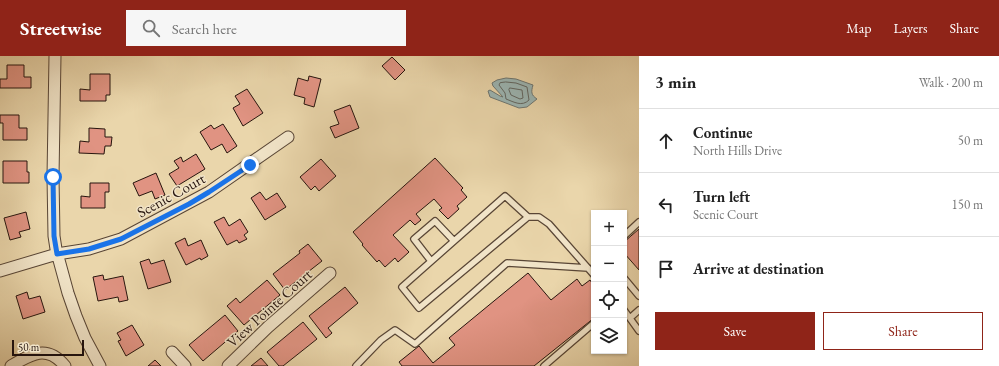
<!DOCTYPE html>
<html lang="en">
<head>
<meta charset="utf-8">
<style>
  :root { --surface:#fff; --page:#f6f6f6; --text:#222; --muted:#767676; --line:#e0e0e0; --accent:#8f2418 }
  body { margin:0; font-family:"EB Garamond",serif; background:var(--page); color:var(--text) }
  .controls { position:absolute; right:12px; bottom:12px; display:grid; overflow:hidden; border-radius:0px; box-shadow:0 1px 3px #0004 }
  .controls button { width:36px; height:36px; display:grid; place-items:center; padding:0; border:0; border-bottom:1px solid var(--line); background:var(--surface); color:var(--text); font:20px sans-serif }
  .scale { position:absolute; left:12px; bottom:10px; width:72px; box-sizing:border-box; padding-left:4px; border:2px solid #27150e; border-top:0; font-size:11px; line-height:14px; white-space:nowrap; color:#27150e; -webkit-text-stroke:3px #f1e4c8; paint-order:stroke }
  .stop { position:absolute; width:12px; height:12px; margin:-9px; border:3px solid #1a73e8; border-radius:50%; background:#fff }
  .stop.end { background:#1a73e8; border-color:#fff; box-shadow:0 1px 4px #0008 }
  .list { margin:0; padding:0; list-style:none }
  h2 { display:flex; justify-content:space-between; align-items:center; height:52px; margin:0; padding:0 16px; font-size:17px }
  h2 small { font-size:13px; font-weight:400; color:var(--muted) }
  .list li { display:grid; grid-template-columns:26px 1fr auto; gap:12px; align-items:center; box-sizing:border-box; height:64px; padding:0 16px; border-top:1px solid var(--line) }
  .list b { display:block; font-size:15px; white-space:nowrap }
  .list p { margin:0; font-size:13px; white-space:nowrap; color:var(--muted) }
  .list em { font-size:13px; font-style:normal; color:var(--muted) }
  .actions { display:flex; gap:8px; padding:12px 16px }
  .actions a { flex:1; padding:9px 0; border:1px solid var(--accent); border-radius:0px; text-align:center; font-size:14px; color:var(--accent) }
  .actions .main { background:var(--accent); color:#fff }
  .icon { flex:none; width:22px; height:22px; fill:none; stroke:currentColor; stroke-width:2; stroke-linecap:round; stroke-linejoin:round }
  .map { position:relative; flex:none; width:639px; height:310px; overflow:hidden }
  header { display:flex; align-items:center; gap:24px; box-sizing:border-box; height:56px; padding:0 20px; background:var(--accent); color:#fff }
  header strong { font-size:19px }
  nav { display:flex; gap:22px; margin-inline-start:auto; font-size:14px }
  .search { width:280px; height:36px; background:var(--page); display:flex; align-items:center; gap:10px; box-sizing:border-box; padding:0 14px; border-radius:0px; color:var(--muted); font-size:15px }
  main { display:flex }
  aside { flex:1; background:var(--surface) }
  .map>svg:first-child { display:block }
  .water { fill:#9cb6b4; stroke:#6d7672 }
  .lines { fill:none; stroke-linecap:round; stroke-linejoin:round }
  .shore { stroke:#626661; stroke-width:1 }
  .building { fill:#e09382; stroke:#27150e }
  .service-casing { stroke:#584535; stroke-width:8 }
  .minor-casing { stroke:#584535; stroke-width:13 }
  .service { stroke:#f1e4c8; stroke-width:5.5 }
  .minor { stroke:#f1e4c8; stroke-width:11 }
  .route { stroke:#1a73e8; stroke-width:5 }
  .labels { text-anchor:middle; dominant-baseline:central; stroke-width:3; stroke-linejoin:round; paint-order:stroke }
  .street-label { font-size:15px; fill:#27150e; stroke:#f1e4c8 }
</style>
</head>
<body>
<header>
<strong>Streetwise</strong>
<div class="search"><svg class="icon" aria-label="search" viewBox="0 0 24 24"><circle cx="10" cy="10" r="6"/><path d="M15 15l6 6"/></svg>Search here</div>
<nav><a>Map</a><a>Layers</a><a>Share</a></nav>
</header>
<main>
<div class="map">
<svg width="639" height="310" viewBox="0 0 639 310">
  <rect width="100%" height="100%" fill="#ead6ab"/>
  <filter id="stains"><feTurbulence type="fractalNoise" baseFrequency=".005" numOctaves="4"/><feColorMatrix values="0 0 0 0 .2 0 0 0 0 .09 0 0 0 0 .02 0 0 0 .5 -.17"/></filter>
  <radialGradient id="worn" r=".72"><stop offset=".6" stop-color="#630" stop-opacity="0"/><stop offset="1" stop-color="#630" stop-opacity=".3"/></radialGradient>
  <path class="water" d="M506,22L516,23L533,29C531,36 531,39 537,43L527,51L519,52L490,41L488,35L490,34L500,40L503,41L493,30L492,27L497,24Z"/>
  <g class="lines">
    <path class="shore" d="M506,26L516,27L527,31L529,44C522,51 514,46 506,43L505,37L499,29L500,27Z
      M510,32L522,34L523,42L520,43L511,39L509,34Z"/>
  </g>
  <path class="building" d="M392,1L405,14L395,24L382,10Z
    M7,9H24V21H31V32H0V23H7Z
    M90,18H110V39H106V45H80V33L90,34Z
    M309,20L321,23L314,51L304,48L305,42L294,39L298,22L308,25Z
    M247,33L263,57L243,70L233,52L240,48L235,40Z
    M350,49L359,72L335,82L330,71L339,68L334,55Z
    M0,59H19V72H27V84H3V67H0Z
    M223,68L237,90L227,97L222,88L211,94L200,76L211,69L214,73Z
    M89,72L105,73V81H112L111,90H105L104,98L79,97L80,85L89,86Z
    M196,98L205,113L177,130L169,118L179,112L174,105L181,101L183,106Z
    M435,102L463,132L461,134L467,141L457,150L459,153L448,163L439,154L442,152L434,143L416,158L421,164L415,169L410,164L393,179L409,196L398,206L395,202L385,211L379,204L377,206L362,189L363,188L353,176Z
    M321,103L336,120L319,135L315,130L311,134L300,121Z
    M3,105H27V116H29V127H3Z
    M156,117L165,139L155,143L152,135L139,140L133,127Z
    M90,127H109V136H105V152H81V140L90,141Z
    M260,136L266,144L277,137L286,151L265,164L251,142Z
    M26,156L30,173L19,176L21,181L10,184L4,162Z
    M224,161L229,170L240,163L248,176L244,179L247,183L239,187L237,184L227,189L214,166Z
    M639,173V214L624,197V186Z
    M185,182L188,190L201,184L208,200L201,204L200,202L186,209L175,187Z
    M308,188L322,205L285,234L273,218L300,197L299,195Z
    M149,203L151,208L164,204L171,226L148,233L140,206Z
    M528,217L551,244L577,223L582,230L590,224L594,230V262L534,310H402L399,306L419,290L433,307L455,289L449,282Z
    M103,219L104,224L123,220L128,244L119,246L118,241L98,245L93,221Z
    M267,224L280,239L244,269L227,250L236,242L240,247Z
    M345,231L358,247L328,272L332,277L326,282L309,260Z
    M27,236L29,243L40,240L45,256L23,263L16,240Z
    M225,259L238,275L203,305L189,289Z
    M303,266L317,283L283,310H279L267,296Z
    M132,269L144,289L126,300L118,285L121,284L117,277Z
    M261,302L268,310H251Z
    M155,304L161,310H148Z"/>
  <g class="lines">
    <defs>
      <path id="service" d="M528,161L505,140L402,231L419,252L528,161H539L549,168L594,219
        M624,180L639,166
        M431,205L414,183L435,165L454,185
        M624,222L639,240
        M624,254L639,275
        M630,262L639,254
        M356,310L381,284L395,274L415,288L507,207L588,212
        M544,310L594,267"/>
      <path id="minor" d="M55,0L53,121L54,180L56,193L68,237L76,260L85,282L100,310
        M0,215L57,198L89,193L121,183L209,136L288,81
        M172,296L185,310
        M11,310C31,298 47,288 65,310
        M228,310L268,271L330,217"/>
    </defs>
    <use href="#service" class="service-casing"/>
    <use href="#minor" class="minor-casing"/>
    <use href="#service" class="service"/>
    <use href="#minor" class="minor"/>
  </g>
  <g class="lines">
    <path class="route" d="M53,121L54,180L57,198L89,193L121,183L189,148L209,136L250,109"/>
  </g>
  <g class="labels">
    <g class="street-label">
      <text transform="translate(171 139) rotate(-29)">Scenic Court</text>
      <text transform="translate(269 252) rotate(-42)">View Pointe Court</text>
    </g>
  </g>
  <rect width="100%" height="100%" filter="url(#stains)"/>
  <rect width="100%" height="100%" fill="url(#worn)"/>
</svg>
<div class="controls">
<button>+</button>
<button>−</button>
<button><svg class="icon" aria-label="locate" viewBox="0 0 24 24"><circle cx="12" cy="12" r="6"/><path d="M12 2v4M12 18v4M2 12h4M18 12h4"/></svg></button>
<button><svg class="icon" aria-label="layers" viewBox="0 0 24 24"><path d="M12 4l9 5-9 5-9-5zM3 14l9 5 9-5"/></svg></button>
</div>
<div class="scale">50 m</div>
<div class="stop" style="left:53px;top:121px"></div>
<div class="stop end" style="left:250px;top:109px"></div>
</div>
<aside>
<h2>3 min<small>Walk · 200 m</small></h2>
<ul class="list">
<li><svg class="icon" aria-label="ahead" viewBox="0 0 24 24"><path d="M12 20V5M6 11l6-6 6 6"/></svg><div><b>Continue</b><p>North Hills Drive</p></div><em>50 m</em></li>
<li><svg class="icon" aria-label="left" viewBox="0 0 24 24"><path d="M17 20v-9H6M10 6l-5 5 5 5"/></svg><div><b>Turn left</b><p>Scenic Court</p></div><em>150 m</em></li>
<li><svg class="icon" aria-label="arrive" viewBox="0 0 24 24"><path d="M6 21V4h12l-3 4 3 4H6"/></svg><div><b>Arrive at destination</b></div></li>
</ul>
<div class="actions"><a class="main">Save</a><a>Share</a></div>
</aside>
</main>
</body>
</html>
